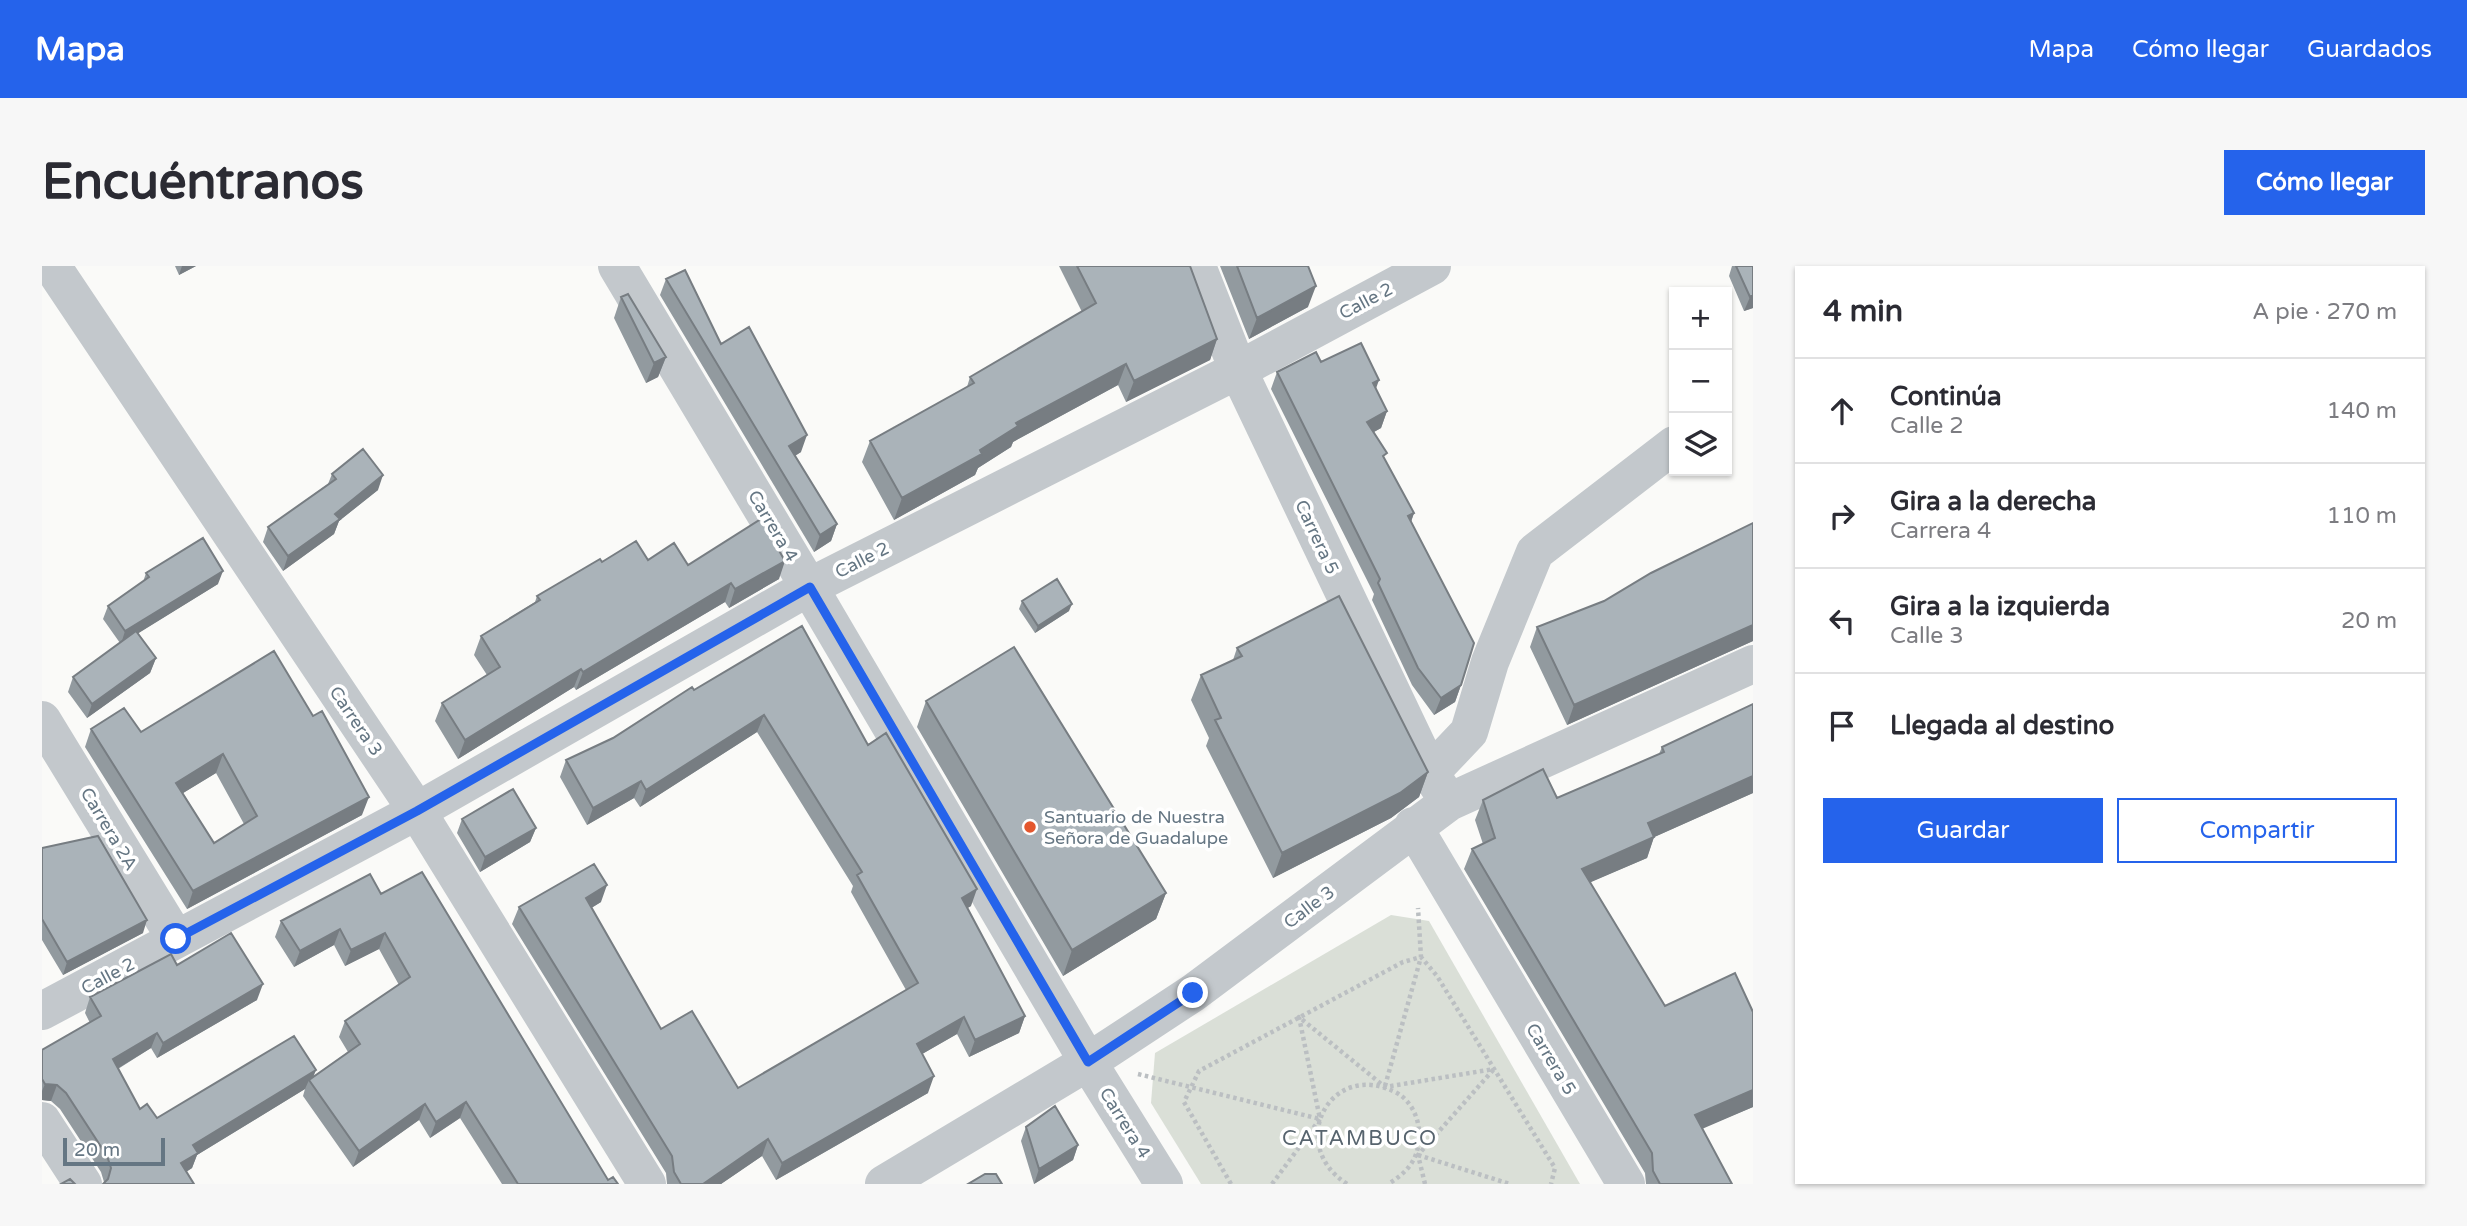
<!DOCTYPE html>
<html lang="es">
<head>
<meta charset="utf-8">
<style>
  :root { --surface:#fff; --page:#f7f7f7; --text:#2b2b33; --muted:#7c7c81; --line:#e1e1e2; --accent:#2563eb }
  body { margin:0; font-family:"Varela Round",sans-serif; background:var(--page); color:var(--text) }
  .controls { position:absolute; right:21px; top:21px; display:grid; overflow:hidden; border-radius:0px; box-shadow:0 2px 5px #0004 }
  .controls button { width:63px; height:63px; display:grid; place-items:center; padding:0; border:0; border-bottom:2px solid var(--line); background:var(--surface); color:var(--text); font:35px sans-serif }
  .scale { position:absolute; left:21px; bottom:18px; width:102px; box-sizing:border-box; padding-left:7px; border:4px solid #657683; border-top:0; font-size:19px; line-height:24px; white-space:nowrap; color:#657683; -webkit-text-stroke:5px #fff; paint-order:stroke }
  .stop { position:absolute; width:21px; height:21px; margin:-16px; border:5px solid #2563eb; border-radius:50%; background:#fff }
  .stop.end { background:#2563eb; border-color:#fff; box-shadow:0 2px 7px #0008 }
  .list { margin:0; padding:0; list-style:none }
  h2 { display:flex; justify-content:space-between; align-items:center; height:91px; margin:0; padding:0 28px; font-size:30px }
  h2 small { font-size:23px; font-weight:400; color:var(--muted) }
  .list li { display:grid; grid-template-columns:46px 1fr auto; gap:21px; align-items:center; box-sizing:border-box; height:105px; padding:0 28px; border-top:2px solid var(--line) }
  .list b { display:block; font-size:26px; white-space:nowrap }
  .list p { margin:0; font-size:23px; white-space:nowrap; color:var(--muted) }
  .list em { font-size:23px; font-style:normal; color:var(--muted) }
  .actions { display:flex; gap:14px; padding:21px 28px }
  .actions a { flex:1; padding:16px 0; border:2px solid var(--accent); border-radius:0px; text-align:center; font-size:24px; color:var(--accent) }
  .actions .main { background:var(--accent); color:#fff }
  .icon { flex:none; width:38px; height:38px; fill:none; stroke:currentColor; stroke-width:2; stroke-linecap:round; stroke-linejoin:round }
  .map { position:relative; flex:none; width:1711px; height:918px; overflow:hidden; border-radius:0px }
  header { display:flex; align-items:center; gap:42px; box-sizing:border-box; height:98px; padding:0 35px; background:var(--accent); color:#fff }
  header strong { font-size:33px }
  nav { display:flex; gap:38px; margin-inline-start:auto; font-size:24px }
  .intro { display:flex; align-items:center; justify-content:space-between; box-sizing:border-box; height:168px; padding:0 42px }
  h1 { margin:0; font-size:49px }
  .button { padding:18px 32px; border-radius:0px; background:var(--accent); color:#fff; font-size:24px; font-weight:700 }
  main { display:flex; gap:42px; padding:0 42px }
  aside { flex:1; background:var(--surface); border-radius:0px; box-shadow:0 2px 5px #0004 }
  .map>svg:first-child { display:block }
  .green { fill:#dadfd7 }
  .lines { fill:none; stroke-linecap:round; stroke-linejoin:round }
  .path { stroke:#bbbfc2; stroke-width:4.5; stroke-dasharray:3.5 3.5; stroke-linecap:butt }
  .minor { stroke:#c3c8cc; stroke-width:38 }
  .wall { fill:#929a9f; fill-rule:evenodd }
  .shaded-wall { fill:#777d82 }
  .building { fill:#aab3b9; stroke:#777d82; stroke-width:2; fill-rule:evenodd }
  .route { stroke:#2563eb; stroke-width:9 }
  .poi-dot { fill:#e4572e; stroke:#fff; stroke-width:2.5 }
  .labels { text-anchor:middle; dominant-baseline:central; stroke-width:7; stroke-linejoin:round; paint-order:stroke }
  .street-label { font-size:18px; fill:#657683; stroke:#fff }
  .poi-label { font-size:18px; fill:#657683; stroke:#fff; text-anchor:start }
  .quarter-label { font-size:21px; letter-spacing:2px; fill:#57646e; stroke:#fff }
</style>
</head>
<body>
<header>
<strong>Mapa</strong>
<nav><a>Mapa</a><a>Cómo llegar</a><a>Guardados</a></nav>
</header>
<div class="intro"><h1>Encuéntranos</h1><a class="button">Cómo llegar</a></div>
<main>
<div class="map">
<svg width="1711" height="918" viewBox="0 0 1711 918">
  <rect width="100%" height="100%" fill="#fafaf8"/>
  <path class="green" d="M1349,649L1387,655L1538,918H1159L1109,837L1113,787Z"/>
  <g class="lines">
    <path class="path" d="M1096,808L1278,853
      M1343,820L1379,691L1376,642
      M1376,889L1468,918
      M1189,918L1142,836L1157,805L1361,696L1379,691L1395,710L1513,902L1509,918
      M1230,918L1278,853L1257,751L1343,821L1452,803
      M1305,918C1243,878 1289,792 1355,827C1369,835 1377,852 1377,867C1378,892 1366,906 1346,918
      M1383,918L1376,889L1452,803"/>
    <path class="minor" d="M10,0L375,545L605,918
      M575,0L767,321L1046,796L1122,918
      M1155,0L1196,104L1388,507L1407,536
      M0,454L134,673
      M1388,507L1427,466L1448,396L1493,286L1632,179
      M1371,560L1584,918
      M0,745L375,545L767,321L1196,104L1390,0
      M0,855L41,918
      M842,918L1046,796L1151,727L1407,536L1711,398"/>
  </g>
  <path class="wall" d="M133,0H154L137,9Z
    M1017,0H1148L1175,73L1168,94L1084,136L1076,119L971,176L969,181L936,202L933,209L852,254L820,196L828,175L925,121L928,111L1040,46Z
    M1178,0H1266V41L1207,73Z
    M1690,0H1711V42L1702,45L1687,10Z
    M624,13L679,78L759,186L753,190L795,258L789,275L772,286L618,29Z
    M579,31L624,91L616,111L604,117L572,52Z
    M1279,96L1334,123L1345,145L1339,162L1332,166L1343,194L1372,247L1369,256L1419,419L1413,436L1392,449L1370,419L1330,334L1332,328L1229,123L1235,106Z
    M290,208L336,224L297,255L292,268L241,305L221,276L226,261L286,218Z
    M1711,257V375L1525,459L1488,381L1495,361L1562,335Z
    M606,294L737,313L687,342L683,336L534,424L532,421L416,493L393,455L400,437L445,409L432,389L439,370L493,336L495,330L560,296Z
    M104,307L176,318L96,367L114,392L108,407L45,452L26,426L31,411L78,377L61,353L66,340L101,316Z
    M980,335L1027,345L993,367L977,343Z
    M1195,382L1386,506L1377,531L1349,552L1231,612L1164,480L1167,472L1149,434L1159,409L1191,394Z
    M232,385L320,549L145,643L43,481L49,463L99,466ZM174,507L202,558L172,577L141,527Z
    M652,424L826,479L929,640L925,642L983,750L977,767L927,791L915,768L880,788L886,827L734,914L720,890L679,918H625L624,907L470,658L477,641L559,636L549,642L619,763L696,822L864,724L809,626L811,620L715,466L598,541L592,532L545,559L518,511L524,494L571,472Z
    M884,435L1124,627L1114,653L1021,710L875,461Z
    M1711,438V527L1612,571L1605,592L1548,616L1623,740L1711,746V841L1660,862L1690,918H1604L1603,907L1422,603L1430,583L1441,578L1433,554L1441,534L1515,532L1617,488L1620,481Z
    M420,553L494,562L488,576L438,606L415,567Z
    M0,582L101,667L21,709L0,674Z
    M339,628L566,914L576,918H460L418,852L388,872L377,854L311,901L261,830L263,823L155,889L150,902L144,906L62,916L59,906L18,843L9,835L0,834V784L48,757L43,747L48,731L135,699L215,734L115,792L109,782L76,803L98,843L115,852L272,810L306,786L297,771L303,755L357,719L337,683L303,700L292,679L252,701L233,671L239,655Z
    M984,861L1036,879L1031,894L992,918L979,875Z"/>
  <path class="shaded-wall" d="M140,0H154L137,9Z
    M1274,20L1266,41L1207,73L1215,52Z
    M1711,29V42L1702,45L1708,31Z
    M1175,73L1168,94L1084,136L1092,115Z
    M624,91L616,111L604,117L612,97Z
    M1084,98L1076,119L971,176L969,181L936,202L933,209L852,254L860,232L938,184L974,157Z
    M1337,114L1331,131V117Z
    M1345,145L1339,162L1319,173L1325,156Z
    M765,169L759,186L741,197L747,180Z
    M341,209L336,224L297,255L292,268L241,305L246,290L293,248Z
    M1372,247L1366,264V250Z
    M795,258L789,275L772,286L778,269Z
    M743,295L737,313L687,342L693,323Z
    M181,305L176,318L79,378L83,365Z
    M689,317L683,336L534,424L541,406Z
    M1030,338L1027,345L993,367L996,360Z
    M1711,359V375L1525,459L1532,439Z
    M114,392L108,407L45,452L50,438Z
    M539,403L532,421L416,493L423,474Z
    M1419,419L1413,436L1392,449L1399,432Z
    M722,449L715,466L598,541L604,524Z
    M181,488L174,507L128,535L134,517Z
    M1386,506L1377,531L1349,552L1231,612L1240,587Z
    M1711,510V527L1599,577L1606,557Z
    M599,515L592,532L545,559L551,542Z
    M327,531L320,549L145,643L151,625Z
    M494,562L488,576L438,606L443,591Z
    M1612,571L1605,592L1533,623L1540,603Z
    M565,619L559,636L538,649L544,632Z
    M935,623L929,640L914,649L920,632Z
    M1124,627L1114,653L1021,710L1030,684Z
    M105,654L101,667L21,709L25,696Z
    M298,663L292,679L252,701L258,685Z
    M343,667L337,683L303,700L309,684Z
    M221,718L215,734L115,792L121,777Z
    M983,750L977,767L927,791L933,774Z
    M922,751L915,768L868,795L875,778Z
    M115,767L109,782L65,809L71,793Z
    M274,804L269,817L267,814L263,823L155,889L150,902L133,913L139,897L151,879Z
    M892,810L886,827L734,914L740,897Z
    M3,818L15,819L9,835L0,834V825Z
    M1711,824V841L1646,869L1653,849Z
    M424,836L418,852L388,872L394,856Z
    M383,838L377,854L311,901L317,885Z
    M726,873L720,890L679,918H661Z
    M1036,879L1031,894L992,918L997,903Z"/>
  <path class="building" d="M1035,0H1148L1175,73L1092,115L1084,98L974,157L976,160L938,184L940,188L860,232L828,175L932,117L928,111L1054,37Z
    M1195,0H1266L1274,20L1215,52Z
    M1694,0H1711V29L1708,31Z
    M643,4L679,78L707,61L765,169L747,180L795,258L778,269L624,13Z
    M586,28L624,91L612,97L579,31Z
    M1319,77L1337,114L1331,117L1345,145L1325,156L1345,187L1341,190L1372,247L1366,250L1432,377L1419,419L1399,432L1376,402L1336,317L1338,313L1235,106L1274,86L1279,96Z
    M321,183L341,209L293,248L298,253L246,290L226,261L294,213L290,208Z
    M719,253L743,295L693,323L689,317L541,406L539,403L423,474L400,437L458,401L439,370L498,334L495,330L558,293L560,296L594,275L606,294L632,277L646,299Z
    M1711,257V359L1532,439L1495,361L1562,335L1609,307Z
    M161,272L181,305L83,365L66,340L107,311L104,307Z
    M1015,313L1030,338L996,360L980,335Z
    M1297,330L1386,506L1358,527L1240,587L1173,454L1179,452L1159,409L1200,390L1195,382Z
    M760,360L826,479L844,467L935,623L920,632L983,750L933,774L922,751L875,778L892,810L740,897L726,873L661,918H639L632,906L630,890L477,641L552,598L565,619L544,632L619,763L650,745L696,822L876,717L815,609L820,606L722,449L604,524L599,515L551,542L524,494L571,472L650,421L652,424Z
    M94,365L114,392L50,438L31,411Z
    M972,381L1124,627L1030,684L884,435Z
    M232,385L271,450L280,445L327,531L151,625L49,463L82,442L99,466ZM181,488L215,550L172,577L134,517Z
    M1711,438V510L1606,557L1612,571L1540,603L1623,740L1693,707L1711,746V824L1653,849L1690,918H1618L1611,905L1610,887L1430,583L1453,572L1441,534L1501,503L1515,532L1622,486L1620,481Z
    M471,523L494,562L443,591L420,553Z
    M56,570L105,654L25,696L0,653V582Z
    M380,606L566,914L571,911L576,918H476L424,836L394,856L383,838L317,885L267,814L318,778L303,755L368,711L343,667L309,684L298,663L258,685L239,655L328,608L339,628Z
    M189,667L221,718L121,777L115,767L71,793L98,843L105,838L115,852L252,770L274,804L151,879L156,887L139,897L152,918H61L66,913L69,902L65,890L24,827L15,819L3,818L0,813V784L59,750L48,731L129,688L135,699Z
    M1013,840L1036,879L997,903L984,861Z
    M943,908H954L960,918H926Z
    M28,913L33,918H19Z"/>
  <g class="lines">
    <path class="route" d="M134,673L375,545L768,321L1046,796L1151,727"/>
  </g>
  <circle class="poi-dot" cx="988" cy="561" r="7"/>
  <g class="labels">
    <g class="street-label">
      <text transform="translate(1324 35) rotate(-28)">Calle 2</text>
      <text transform="translate(731 260) rotate(59)">Carrera 4</text>
      <text transform="translate(1275 271) rotate(65)">Carrera 5</text>
      <text transform="translate(820 294) rotate(-27)">Calle 2</text>
      <text transform="translate(314 455) rotate(56)">Carrera 3</text>
      <text transform="translate(67 563) rotate(59)">Carrera 2A</text>
      <text transform="translate(1267 641) rotate(-37)">Calle 3</text>
      <text transform="translate(66 710) rotate(-28)">Calle 2</text>
      <text transform="translate(1509 793) rotate(59)">Carrera 5</text>
      <text transform="translate(1083 857) rotate(58)">Carrera 4</text>
    </g>
    <g class="poi-label">
      <text x="1002" y="551">Santuario de Nuestra<tspan x="1002" dy="21">Señora de Guadalupe</tspan></text>
    </g>
    <g class="quarter-label">
      <text x="1318" y="872">CATAMBUCO</text>
    </g>
  </g>
</svg>
<div class="controls">
<button>+</button>
<button>−</button>
<button><svg class="icon" aria-label="layers" viewBox="0 0 24 24"><path d="M12 4l9 5-9 5-9-5zM3 14l9 5 9-5"/></svg></button>
</div>
<div class="scale">20 m</div>
<div class="stop" style="left:134px;top:673px"></div>
<div class="stop end" style="left:1151px;top:727px"></div>
</div>
<aside>
<h2>4 min<small>A pie · 270 m</small></h2>
<ul class="list">
<li><svg class="icon" aria-label="ahead" viewBox="0 0 24 24"><path d="M12 20V5M6 11l6-6 6 6"/></svg><div><b>Continúa</b><p>Calle 2</p></div><em>140 m</em></li>
<li><svg class="icon" aria-label="right" viewBox="0 0 24 24"><path d="M7 20v-9h11M14 6l5 5-5 5"/></svg><div><b>Gira a la derecha</b><p>Carrera 4</p></div><em>110 m</em></li>
<li><svg class="icon" aria-label="left" viewBox="0 0 24 24"><path d="M17 20v-9H6M10 6l-5 5 5 5"/></svg><div><b>Gira a la izquierda</b><p>Calle 3</p></div><em>20 m</em></li>
<li><svg class="icon" aria-label="arrive" viewBox="0 0 24 24"><path d="M6 21V4h12l-3 4 3 4H6"/></svg><div><b>Llegada al destino</b></div></li>
</ul>
<div class="actions"><a class="main">Guardar</a><a>Compartir</a></div>
</aside>
</main>
</body>
</html>
